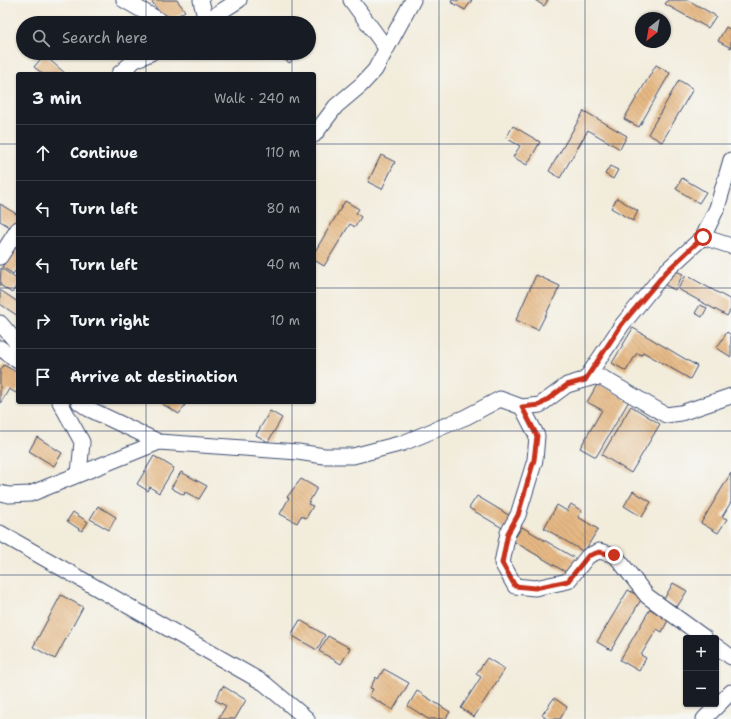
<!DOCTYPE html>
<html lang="en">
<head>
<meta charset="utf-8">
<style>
  :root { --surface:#171b24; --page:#242831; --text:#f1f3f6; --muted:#9ea1a6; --line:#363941 }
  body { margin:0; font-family:"Shantell Sans",sans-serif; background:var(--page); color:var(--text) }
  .controls { position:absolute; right:12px; bottom:12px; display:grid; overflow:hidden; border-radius:4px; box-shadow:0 1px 3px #0004 }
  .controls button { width:36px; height:36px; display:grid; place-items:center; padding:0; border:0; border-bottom:1px solid var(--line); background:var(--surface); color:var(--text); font:20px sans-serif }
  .compass { position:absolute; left:635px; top:12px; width:36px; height:36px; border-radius:50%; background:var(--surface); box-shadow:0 1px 3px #0004; rotate:211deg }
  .stop { position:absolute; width:12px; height:12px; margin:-9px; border:3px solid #c8321e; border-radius:50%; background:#fff }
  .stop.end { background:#c8321e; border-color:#fff; box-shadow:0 1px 4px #0008 }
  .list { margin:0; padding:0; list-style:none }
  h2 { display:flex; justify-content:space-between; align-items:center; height:52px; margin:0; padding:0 16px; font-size:17px }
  h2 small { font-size:13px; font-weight:400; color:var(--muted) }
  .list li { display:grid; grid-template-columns:26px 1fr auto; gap:12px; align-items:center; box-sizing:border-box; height:56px; padding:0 16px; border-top:1px solid var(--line) }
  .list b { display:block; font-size:15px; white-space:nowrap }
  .list em { font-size:13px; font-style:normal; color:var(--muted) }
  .icon { flex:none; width:22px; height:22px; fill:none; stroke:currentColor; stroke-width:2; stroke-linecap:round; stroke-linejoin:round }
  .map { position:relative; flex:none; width:731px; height:719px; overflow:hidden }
  .search { position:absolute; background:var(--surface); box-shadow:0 1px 3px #0004; left:16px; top:16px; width:300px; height:44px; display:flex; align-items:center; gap:10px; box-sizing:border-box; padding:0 14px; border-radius:22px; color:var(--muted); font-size:15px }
  .panel { position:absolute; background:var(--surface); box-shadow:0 1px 3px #0004; left:16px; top:72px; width:300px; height:332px; border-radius:4px }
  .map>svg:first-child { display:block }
  .building { fill:url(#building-back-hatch) }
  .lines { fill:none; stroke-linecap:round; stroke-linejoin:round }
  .minor-casing { stroke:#3b4b71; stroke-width:17 }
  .minor { stroke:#fff; stroke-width:15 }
  .route { stroke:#c8321e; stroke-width:5 }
  .grid { fill:none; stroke:#1b2f5e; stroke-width:1; stroke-opacity:0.55 }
</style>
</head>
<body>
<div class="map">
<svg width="731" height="719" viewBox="0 0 731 719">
  <defs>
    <pattern id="building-back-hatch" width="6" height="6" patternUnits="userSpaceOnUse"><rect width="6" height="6" fill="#e5b883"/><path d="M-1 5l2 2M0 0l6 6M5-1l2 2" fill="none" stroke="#c49e74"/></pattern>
  </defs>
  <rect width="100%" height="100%" fill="#f6f6f2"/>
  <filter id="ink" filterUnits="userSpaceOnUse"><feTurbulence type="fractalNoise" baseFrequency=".025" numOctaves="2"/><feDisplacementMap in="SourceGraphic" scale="8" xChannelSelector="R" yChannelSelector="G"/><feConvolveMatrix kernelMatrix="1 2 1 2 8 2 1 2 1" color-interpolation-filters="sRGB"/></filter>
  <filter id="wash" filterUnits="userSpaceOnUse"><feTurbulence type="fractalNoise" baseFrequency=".012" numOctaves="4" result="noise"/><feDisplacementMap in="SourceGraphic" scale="16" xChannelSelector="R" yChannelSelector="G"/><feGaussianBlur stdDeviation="0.9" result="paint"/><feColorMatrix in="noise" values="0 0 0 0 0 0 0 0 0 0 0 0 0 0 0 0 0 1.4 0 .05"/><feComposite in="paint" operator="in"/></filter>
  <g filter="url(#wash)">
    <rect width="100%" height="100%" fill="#f2ecdb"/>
    <g id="blocks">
      <path class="building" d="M151,0H177L185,11L166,23Z
        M452,0H472L465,10L451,2Z
        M535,0H548L544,6Z
        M668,0H688L716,16L708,28L665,4Z
        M726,27L731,30V48L718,41Z
        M276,53H296L290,63L275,55Z
        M44,55L66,74H43L34,67Z
        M656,65L670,73L639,127L624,119Z
        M679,80L693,89L662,142L648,134Z
        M584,111L627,136L620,149L588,130L560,178L549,171Z
        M513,126L540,142L527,165L513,157L520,146L506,138Z
        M381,155L395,162L382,189L368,182Z
        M610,166L618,170L613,179L605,174Z
        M682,178L706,192L699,203L676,189Z
        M617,198L638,211L633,221L611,208Z
        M345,201L359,209L356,213L361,217L355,227L350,224L324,266L314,260V253Z
        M0,204L18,215V225L15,230L0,221Z
        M16,247L18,248V267L13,274L2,267Z
        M1,268L18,280V283L12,293L0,285Z
        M671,269L683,274L675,290L663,284Z
        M536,275L560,286L538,330L516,320Z
        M686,275L731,300V309L727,316L678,289Z
        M0,290L18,302V316L0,304Z
        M700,305L707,308L702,317L695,313Z
        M633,328L697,366L690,379L643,352L642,355L637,353L626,371L612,363Z
        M727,332L731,335V357L717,348Z
        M4,365L18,373V389L16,393L9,389L0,404V371Z
        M598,383L629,401L596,457L580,448L602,410L587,402Z
        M159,402H187L179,414Z
        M631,406L660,424L631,473L602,455Z
        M270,411L282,418L268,442L256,435Z
        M37,437L62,453L54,466L29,451Z
        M154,456L174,468L159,493L150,487L148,491L137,484Z
        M181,472L207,486L199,499L185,492L184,495L171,488Z
        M731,473V502L722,517L727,519L718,533L701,523Z
        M301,479L317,488L308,504L313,506L306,518L301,516L297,523L280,514L289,498L287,497Z
        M633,491L651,502L642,517L624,506Z
        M477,496L512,517L504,529L469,508Z
        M571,504L582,511L578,517L598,529L584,552L544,528L557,505L567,511Z
        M98,506L116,517L109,530L90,519Z
        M73,512L88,522L82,531L67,521Z
        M522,527L578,560L569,574L513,541Z
        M673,583L687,591L677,607L664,599Z
        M628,590L642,598L611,650L597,642Z
        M61,595L83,607L55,659L33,647Z
        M650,609L668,620L662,632L657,629L641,655L646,658L639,671L620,660Z
        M300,620L325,635L317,650L291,635Z
        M328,636L350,648L341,664L319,651Z
        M487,658L505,669L474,717L461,708L481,677L476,674Z
        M384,669L409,683L393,710L369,696L373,689L370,688L376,677L378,679Z
        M223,686L246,700L235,719H218L226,706L215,700Z
        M417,691L450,712L445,719H428L408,706Z
        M554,698L567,707L560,719H547L542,715Z"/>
    </g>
  </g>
  <g filter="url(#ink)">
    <use href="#blocks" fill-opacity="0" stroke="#3b4b71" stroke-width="1"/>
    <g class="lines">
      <defs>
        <path id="minor" d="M124,0L164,23
          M201,0L206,22
          M351,0L386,48
          M203,23L239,0
          M119,74L135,60L151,53
          M314,135L336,106L361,85L375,70L413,0
          M703,237L731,246
          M0,257L18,229
          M0,323L18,344
          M0,348L18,361
          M585,380L622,325L666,271L703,237L717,208L731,160
          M60,402L82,442L79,474
          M79,402L89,409L159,442L298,452L324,456H353L403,443L466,417L500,399L522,407L537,436L535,460L518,515L508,533L502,563L515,586L535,588L568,581L588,556L599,551L615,555L647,596L705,638
          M522,407L540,405L567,385L594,377L603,378L666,415L681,413L731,396
          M0,493L9,495L30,494L159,442
          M0,533L264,683L307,719
          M716,646L731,657
          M704,719L731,692"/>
      </defs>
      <use href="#minor" class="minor-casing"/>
      <use href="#minor" class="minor"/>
    </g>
  </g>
  <g class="lines" filter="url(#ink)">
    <path class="route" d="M614,555L599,552L588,556L568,581L535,588L515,586L502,563L508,533L518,515L534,460L537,436L522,407L540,405L567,385L585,380L622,324L666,272L703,237"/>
  </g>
  <path class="grid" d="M146,0V23M292,0V23M439,0V719M585,0V719M146,53V74M292,53V74M0,144H18M314,144H731M0,288H18M314,288H731M146,402V719M292,402V719M0,431H731M0,575H731"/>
</svg>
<div class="controls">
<button>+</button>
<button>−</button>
</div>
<svg class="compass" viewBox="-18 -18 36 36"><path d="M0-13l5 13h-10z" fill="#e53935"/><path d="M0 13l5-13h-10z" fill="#9ea1a6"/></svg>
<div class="stop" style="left:703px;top:237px"></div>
<div class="stop end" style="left:614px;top:555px"></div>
<div class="search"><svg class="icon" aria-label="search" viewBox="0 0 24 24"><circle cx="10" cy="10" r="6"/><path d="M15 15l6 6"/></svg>Search here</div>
<section class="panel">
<h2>3 min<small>Walk · 240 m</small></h2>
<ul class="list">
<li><svg class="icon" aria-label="ahead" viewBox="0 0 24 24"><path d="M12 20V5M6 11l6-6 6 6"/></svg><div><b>Continue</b></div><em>110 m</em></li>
<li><svg class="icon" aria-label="left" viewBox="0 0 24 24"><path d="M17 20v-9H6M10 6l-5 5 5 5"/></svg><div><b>Turn left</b></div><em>80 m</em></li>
<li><svg class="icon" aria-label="left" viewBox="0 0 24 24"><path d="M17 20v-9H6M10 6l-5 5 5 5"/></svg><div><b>Turn left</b></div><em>40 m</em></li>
<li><svg class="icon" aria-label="right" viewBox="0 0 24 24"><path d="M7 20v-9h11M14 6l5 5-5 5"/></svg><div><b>Turn right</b></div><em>10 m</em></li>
<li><svg class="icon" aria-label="arrive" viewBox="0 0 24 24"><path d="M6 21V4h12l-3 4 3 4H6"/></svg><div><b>Arrive at destination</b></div></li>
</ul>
</section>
</div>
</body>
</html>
